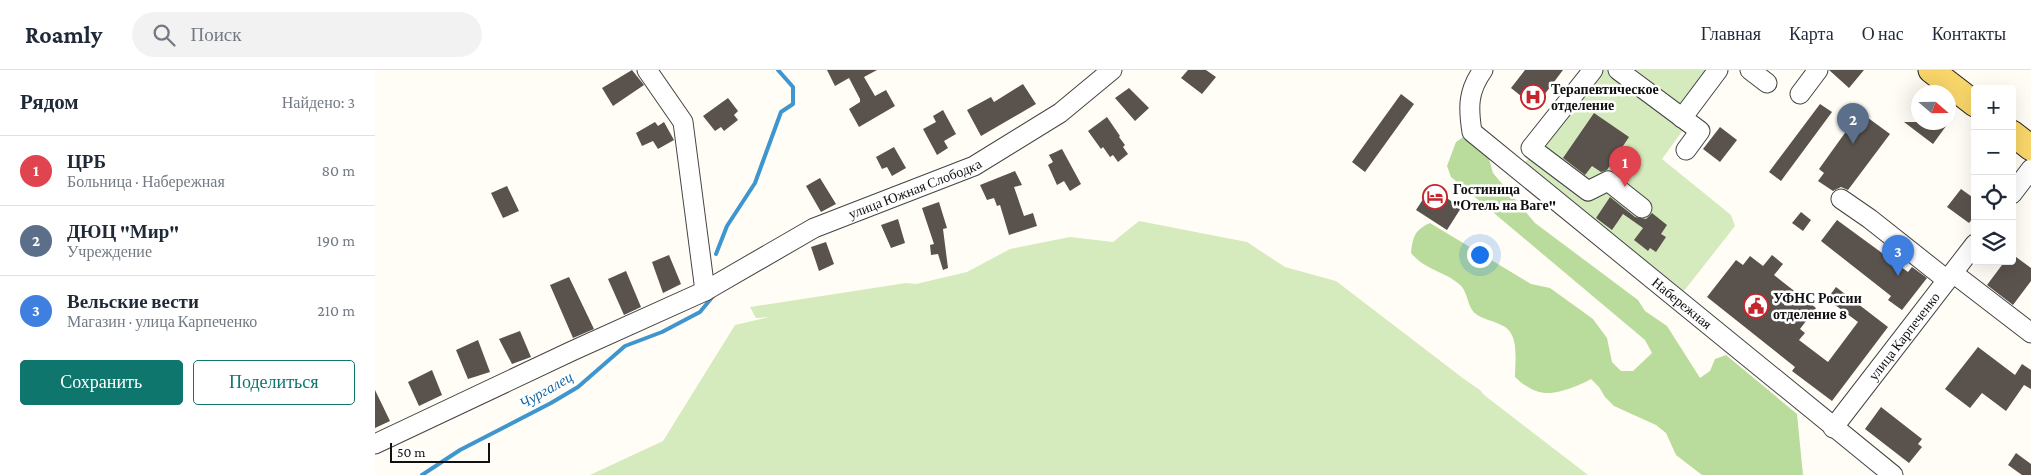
<!DOCTYPE html>
<html lang="ru">
<head>
<meta charset="utf-8">
<style>
  :root { --surface:#fff; --page:#f2f2f3; --text:#1f2937; --muted:#747a83; --line:#e0e1e3; --accent:#0f766e }
  body { margin:0; font-family:"Crimson Pro",serif; background:var(--page); color:var(--text) }
  .controls { position:absolute; right:15px; top:15px; display:grid; overflow:hidden; border-radius:5px; box-shadow:0 5px 20px #0002 }
  .controls button { width:45px; height:45px; display:grid; place-items:center; padding:0; border:0; border-bottom:1px solid var(--line); background:var(--surface); color:var(--text); font:25px sans-serif }
  .compass { position:absolute; left:1536px; top:15px; width:45px; height:45px; border-radius:50%; background:var(--surface); box-shadow:0 5px 20px #0002; rotate:110deg }
  .scale { position:absolute; left:15px; bottom:12px; width:100px; box-sizing:border-box; padding-left:5px; border:2px solid #111; border-top:0; font-size:14px; line-height:18px; white-space:nowrap; color:#111; -webkit-text-stroke:4px #fff; paint-order:stroke }
  .you { position:absolute; left:1104px; top:184px; width:18px; height:18px; margin:-12px; border:4px solid #fff; border-radius:50%; background:#1a73e8; box-shadow:0 0 0 8px #1a73e833 }
  .badge { display:grid; place-items:center; width:32px; height:32px; border-radius:50%; background:var(--accent); color:#fff; font-size:16px; font-weight:700 }
  .pin { position:absolute; translate:-50% -41px; filter:drop-shadow(0 1px 2px #0008) }
  .pin::after { content:''; position:absolute; top:26px; width:18px; height:15px; background:inherit; clip-path:polygon(0 0,100% 0,50% 100%) }
  .list { margin:0; padding:0; list-style:none }
  h2 { display:flex; justify-content:space-between; align-items:center; height:65px; margin:0; padding:0 20px; font-size:21px }
  h2 small { font-size:16px; font-weight:400; color:var(--muted) }
  .list li { display:grid; grid-template-columns:32px 1fr auto; gap:15px; align-items:center; box-sizing:border-box; height:70px; padding:0 20px; border-top:1px solid var(--line) }
  .list b { display:block; font-size:19px; white-space:nowrap }
  .list p { margin:0; font-size:16px; white-space:nowrap; color:var(--muted) }
  .list em { font-size:16px; font-style:normal; color:var(--muted) }
  .actions { display:flex; gap:10px; padding:15px 20px }
  .actions a { flex:1; padding:11px 0; border:1px solid var(--accent); border-radius:5px; text-align:center; font-size:18px; color:var(--accent) }
  .actions .main { background:var(--accent); color:#fff }
  .icon { flex:none; width:28px; height:28px; fill:none; stroke:currentColor; stroke-width:2; stroke-linecap:round; stroke-linejoin:round }
  .map { position:relative; flex:none; width:1656px; height:405px; overflow:hidden }
  header { display:flex; align-items:center; gap:30px; box-sizing:border-box; height:70px; padding:0 25px; background:var(--surface); border-bottom:1px solid var(--line) }
  header strong { font-size:24px }
  nav { display:flex; gap:28px; margin-inline-start:auto; font-size:18px }
  .search { width:350px; height:45px; background:var(--page); display:flex; align-items:center; gap:12px; box-sizing:border-box; padding:0 18px; border-radius:28px; color:var(--muted); font-size:19px }
  main { display:flex }
  aside { flex:1; background:var(--surface) }
  .map>svg:first-child { display:block }
  .green { fill:#d5ebbd }
  .forest { fill:#b9dc9c }
  .lines { fill:none; stroke-linecap:round; stroke-linejoin:round }
  .stream { stroke:#3f96cf; stroke-width:4 }
  .building { fill:#5a524d }
  .minor-casing { stroke:#444; stroke-width:21 }
  .major-casing { stroke:#222; stroke-width:27 }
  .minor { stroke:#fff; stroke-width:19 }
  .major { stroke:#f9d66b; stroke-width:25 }
  .labels { text-anchor:middle; dominant-baseline:central; stroke-width:5; stroke-linejoin:round; paint-order:stroke }
  .poi-label { font-size:14px; font-weight:bold; fill:#111; stroke:#fff; text-anchor:start }
  .street-label { font-size:14px; fill:#111; stroke:#fff }
  .water-label { font-size:15px; font-style:italic; fill:#1768a6; stroke:#fff }
</style>
</head>
<body>
<header>
<strong>Roamly</strong>
<div class="search"><svg class="icon" aria-label="search" viewBox="0 0 24 24"><circle cx="10" cy="10" r="6"/><path d="M15 15l6 6"/></svg>Поиск</div>
<nav><a>Главная</a><a>Карта</a><a>О нас</a><a>Контакты</a></nav>
</header>
<main>
<aside>
<h2>Рядом<small>Найдено: 3</small></h2>
<ul class="list">
<li><span class="badge" style="background:#e0444e">1</span><div><b>ЦРБ</b><p>Больница · Набережная</p></div><em>80 m</em></li>
<li><span class="badge" style="background:#5c6f8a">2</span><div><b>ДЮЦ &quot;Мир&quot;</b><p>Учреждение</p></div><em>190 m</em></li>
<li><span class="badge" style="background:#3f7fe0">3</span><div><b>Вельские вести</b><p>Магазин · улица Карпеченко</p></div><em>210 m</em></li>
</ul>
<div class="actions"><a class="main">Сохранить</a><a>Поделиться</a></div>
</aside>
<div class="map">
<svg width="1656" height="405" viewBox="0 0 1656 405">
  <rect width="100%" height="100%" fill="#fffdf5"/>
  <path class="green" d="M1226,0H1352L1287,89L1356,145L1360,156L1309,221L1149,94Z
    M764,151L872,172L910,197L961,211L1089,309L1105,320L1109,325L1213,405H215L288,371L360,255L394,247L381,248L375,237L531,213L541,214L592,202L635,179L695,167L738,172Z"/>
  <path class="forest" d="M1091,65L1111,79L1118,103L1160,153L1263,230L1270,241L1292,256L1325,308L1335,301L1340,289L1351,285L1422,344L1428,405H1327L1301,385L1291,363L1281,355L1239,336L1230,327L1224,317L1216,309C1206,315 1183,324 1171,323C1160,323 1148,315 1140,307C1140,290 1145,262 1126,255C1119,251 1107,249 1101,244C1091,236 1094,222 1084,214C1069,201 1050,200 1036,183C1038,166 1040,160 1055,153L1156,214L1175,218L1218,249L1232,268L1237,292L1246,301H1258L1277,283L1270,270L1076,107L1072,96L1081,72Z"/>
  <g class="lines">
    <path class="stream" d="M341,184L352,156L380,113L406,42L418,34V17L403,0
      M47,405L85,380L176,333L203,317L250,276L287,262L325,242L339,225"/>
  </g>
  <path class="building" d="M257,0L269,15L238,36L227,18Z
    M452,0H502L489,7L500,26L511,20L520,36L484,57L474,39L485,32V29L474,8L460,16Z
    M813,0H831L841,7L827,24L806,8Z
    M1150,0H1188L1160,37L1136,18Z
    M1454,0H1489L1474,18Z
    M648,14L661,34L606,66L592,40L616,27L619,32Z
    M754,18L774,38L760,51L740,28Z
    M1026,24L1039,34L990,102L977,92Z
    M353,28L363,41L359,45L363,50L349,61L346,57L340,61L328,46Z
    M1445,34L1457,42L1406,111L1394,102Z
    M568,40L581,64L569,71L573,78L562,85L548,59L561,52L558,46Z
    M1485,42L1515,64L1473,120L1466,117L1458,121L1443,111L1449,103L1444,99Z
    M1219,43L1254,67L1232,100L1226,102L1217,96L1210,105L1188,88Z
    M732,47L745,66L744,67L750,75L748,77L753,84L743,92L738,85L735,87L728,77L726,79L713,61Z
    M280,52L283,56L289,52L299,70L283,79L278,71L267,76L261,63Z
    M1529,52H1574L1558,74Z
    M1345,57L1362,70L1345,92L1328,79Z
    M519,77L531,98L517,106L512,97L507,99L501,87Z
    M687,79L706,114L695,121L689,111L682,115L673,95L678,92L674,85Z
    M640,101L647,115L639,117L649,146L658,143L662,156L634,165L625,135L622,136L619,128L612,130L605,115Z
    M445,108L461,134L446,142L431,116Z
    M132,116L144,141L128,148L116,123Z
    M1056,117L1086,138L1072,160L1041,140Z
    M1586,119L1600,129V146L1594,153L1572,137Z
    M1235,127L1260,147L1271,149L1277,143L1292,155L1286,164L1291,167L1281,182L1275,178L1273,181L1259,170L1268,158L1248,144L1237,160L1221,148Z
    M564,132L572,158L568,159L573,198L568,200L563,184L556,185L555,175L559,174L547,138Z
    M1426,142L1436,150L1428,161L1417,153Z
    M523,149L530,173L516,178L506,155Z
    M1462,150L1533,202L1537,197L1552,208L1527,240L1513,230L1516,226L1446,171Z
    M451,172L459,194L444,201L436,177Z
    M1637,184L1656,198V211L1638,235L1612,215L1630,191H1637Z
    M294,185L306,214L288,223L277,192Z
    M1397,185L1408,194L1399,205L1441,238L1425,259L1430,263L1424,270L1453,292L1483,252L1452,229L1461,217L1513,257L1457,331L1417,301L1420,297L1332,227L1361,190L1368,195L1375,186L1388,196Z
    M251,201L266,237L249,245L233,209Z
    M194,207L219,259L198,268L175,215Z
    M145,261L156,287L137,294L124,269Z
    M103,270L115,302L93,309L81,280Z
    M1603,277L1640,305L1647,294L1656,300V319L1649,315L1631,341L1607,323L1595,338L1570,319Z
    M57,300L67,325L44,336L33,312Z
    M0,320L15,351L0,358Z
    M1506,337L1547,369L1543,374L1547,377L1534,393L1490,359Z
    M1641,383L1656,394V405H1647L1633,395Z"/>
  <g class="lines">
    <defs>
      <g id="minor">
        <path id="s1" d="M1108,0C1093,21 1093,37 1097,62L1518,405"/>
        <path d="M1218,0L1156,78L1213,121L1233,111L1267,138"/>
        <path d="M1243,0L1325,61L1311,80"/>
        <path d="M1375,0L1392,13"/>
        <path d="M1425,24L1443,0"/>
        <path d="M1307,48L1343,0"/>
        <path d="M1637,124L1656,99"/>
        <path d="M1466,129L1495,149L1572,210"/>
        <path d="M1578,203L1656,263"/>
        <path id="s2" d="M330,221L439,158L599,96L685,43L737,0"/>
        <path id="s3" d="M1458,358L1600,174"/>
        <path d="M0,374L197,281L330,221L308,52L272,0"/>
      </g>
      <path id="major" d="M1556,0L1600,34
        M1637,63L1656,78"/>
    </defs>
    <use href="#minor" class="minor-casing"/>
    <use href="#major" class="major-casing"/>
    <use href="#minor" class="minor"/>
    <use href="#major" class="major"/>
  </g>
  <defs>
    <symbol id="hospital-ring" viewBox="-11 -11 22 22"><circle r="9.5" fill="#fff" stroke="#c4262e" stroke-width="1.5"/><path d="M-5-5h3v3.5h4V-5h3V5h-3V1.5h-4V5h-3Z" fill="#c4262e"/></symbol>
    <symbol id="hotel-ring" viewBox="-11 -11 22 22"><circle r="9.5" fill="#fff" stroke="#c4262e" stroke-width="1.5"/><path d="M-6-4.5h1.5V1H6V5H4.5V3h-9V5H-6ZM-4 0a1.8 1.8 0 1 1 3.6 0ZM.5 0V-2.5h3Q6-2.5 6 0Z" fill="#c4262e"/></symbol>
    <symbol id="civic-ring" viewBox="-11 -11 22 22"><circle r="9.5" fill="#fff" stroke="#c4262e" stroke-width="1.5"/><path d="M-.6-6.5H3V-4.5H.6V-3L4-1V1h2V6H-6V1h2V-1L-.6-3ZM-1.2 2.5V6h2.4V2.5Z" fill="#c4262e"/></symbol>
  </defs>
  <g fill-rule="evenodd">
    <use href="#hospital-ring" x="1144" y="13" width="28" height="28"/>
    <use href="#hotel-ring" x="1046" y="113" width="28" height="28"/>
    <use href="#civic-ring" x="1367" y="222" width="28" height="28"/>
  </g>
  <g class="labels">
    <g class="poi-label">
      <text x="1176" y="19">Терапевтическое<tspan x="1176" dy="16">отделение</tspan></text>
      <text x="1078" y="119">Гостиница<tspan x="1078" dy="16">"Отель на Ваге"</tspan></text>
      <text x="1398" y="228">УФНС России<tspan x="1398" dy="16">отделение 8</tspan></text>
    </g>
    <g class="street-label">
      <text stroke="none"><textPath href="#s2" startOffset="234">улица Южная Слободка</textPath></text>
      <text stroke="none"><textPath href="#s1" startOffset="336">Набережная</textPath></text>
      <text stroke="none"><textPath href="#s3" startOffset="116">улица Карпеченко</textPath></text>
    </g>
    <g class="water-label">
      <text transform="translate(171 320) rotate(-30)">Чургалец</text>
    </g>
  </g>
</svg>
<div class="controls">
<button>+</button>
<button>−</button>
<button><svg class="icon" aria-label="locate" viewBox="0 0 24 24"><circle cx="12" cy="12" r="6"/><path d="M12 2v4M12 18v4M2 12h4M18 12h4"/></svg></button>
<button><svg class="icon" aria-label="layers" viewBox="0 0 24 24"><path d="M12 4l9 5-9 5-9-5zM3 14l9 5 9-5"/></svg></button>
</div>
<svg class="compass" viewBox="-18 -18 36 36"><path d="M0-13l5 13h-10z" fill="#e53935"/><path d="M0 13l5-13h-10z" fill="#747a83"/></svg>
<div class="scale">50 m</div>
<div class="you"></div>
<div class="pin badge" style="left:1250px;top:117px;background:#e0444e">1</div>
<div class="pin badge" style="left:1478px;top:74px;background:#5c6f8a">2</div>
<div class="pin badge" style="left:1523px;top:206px;background:#3f7fe0">3</div>
</div>
</main>
</body>
</html>
